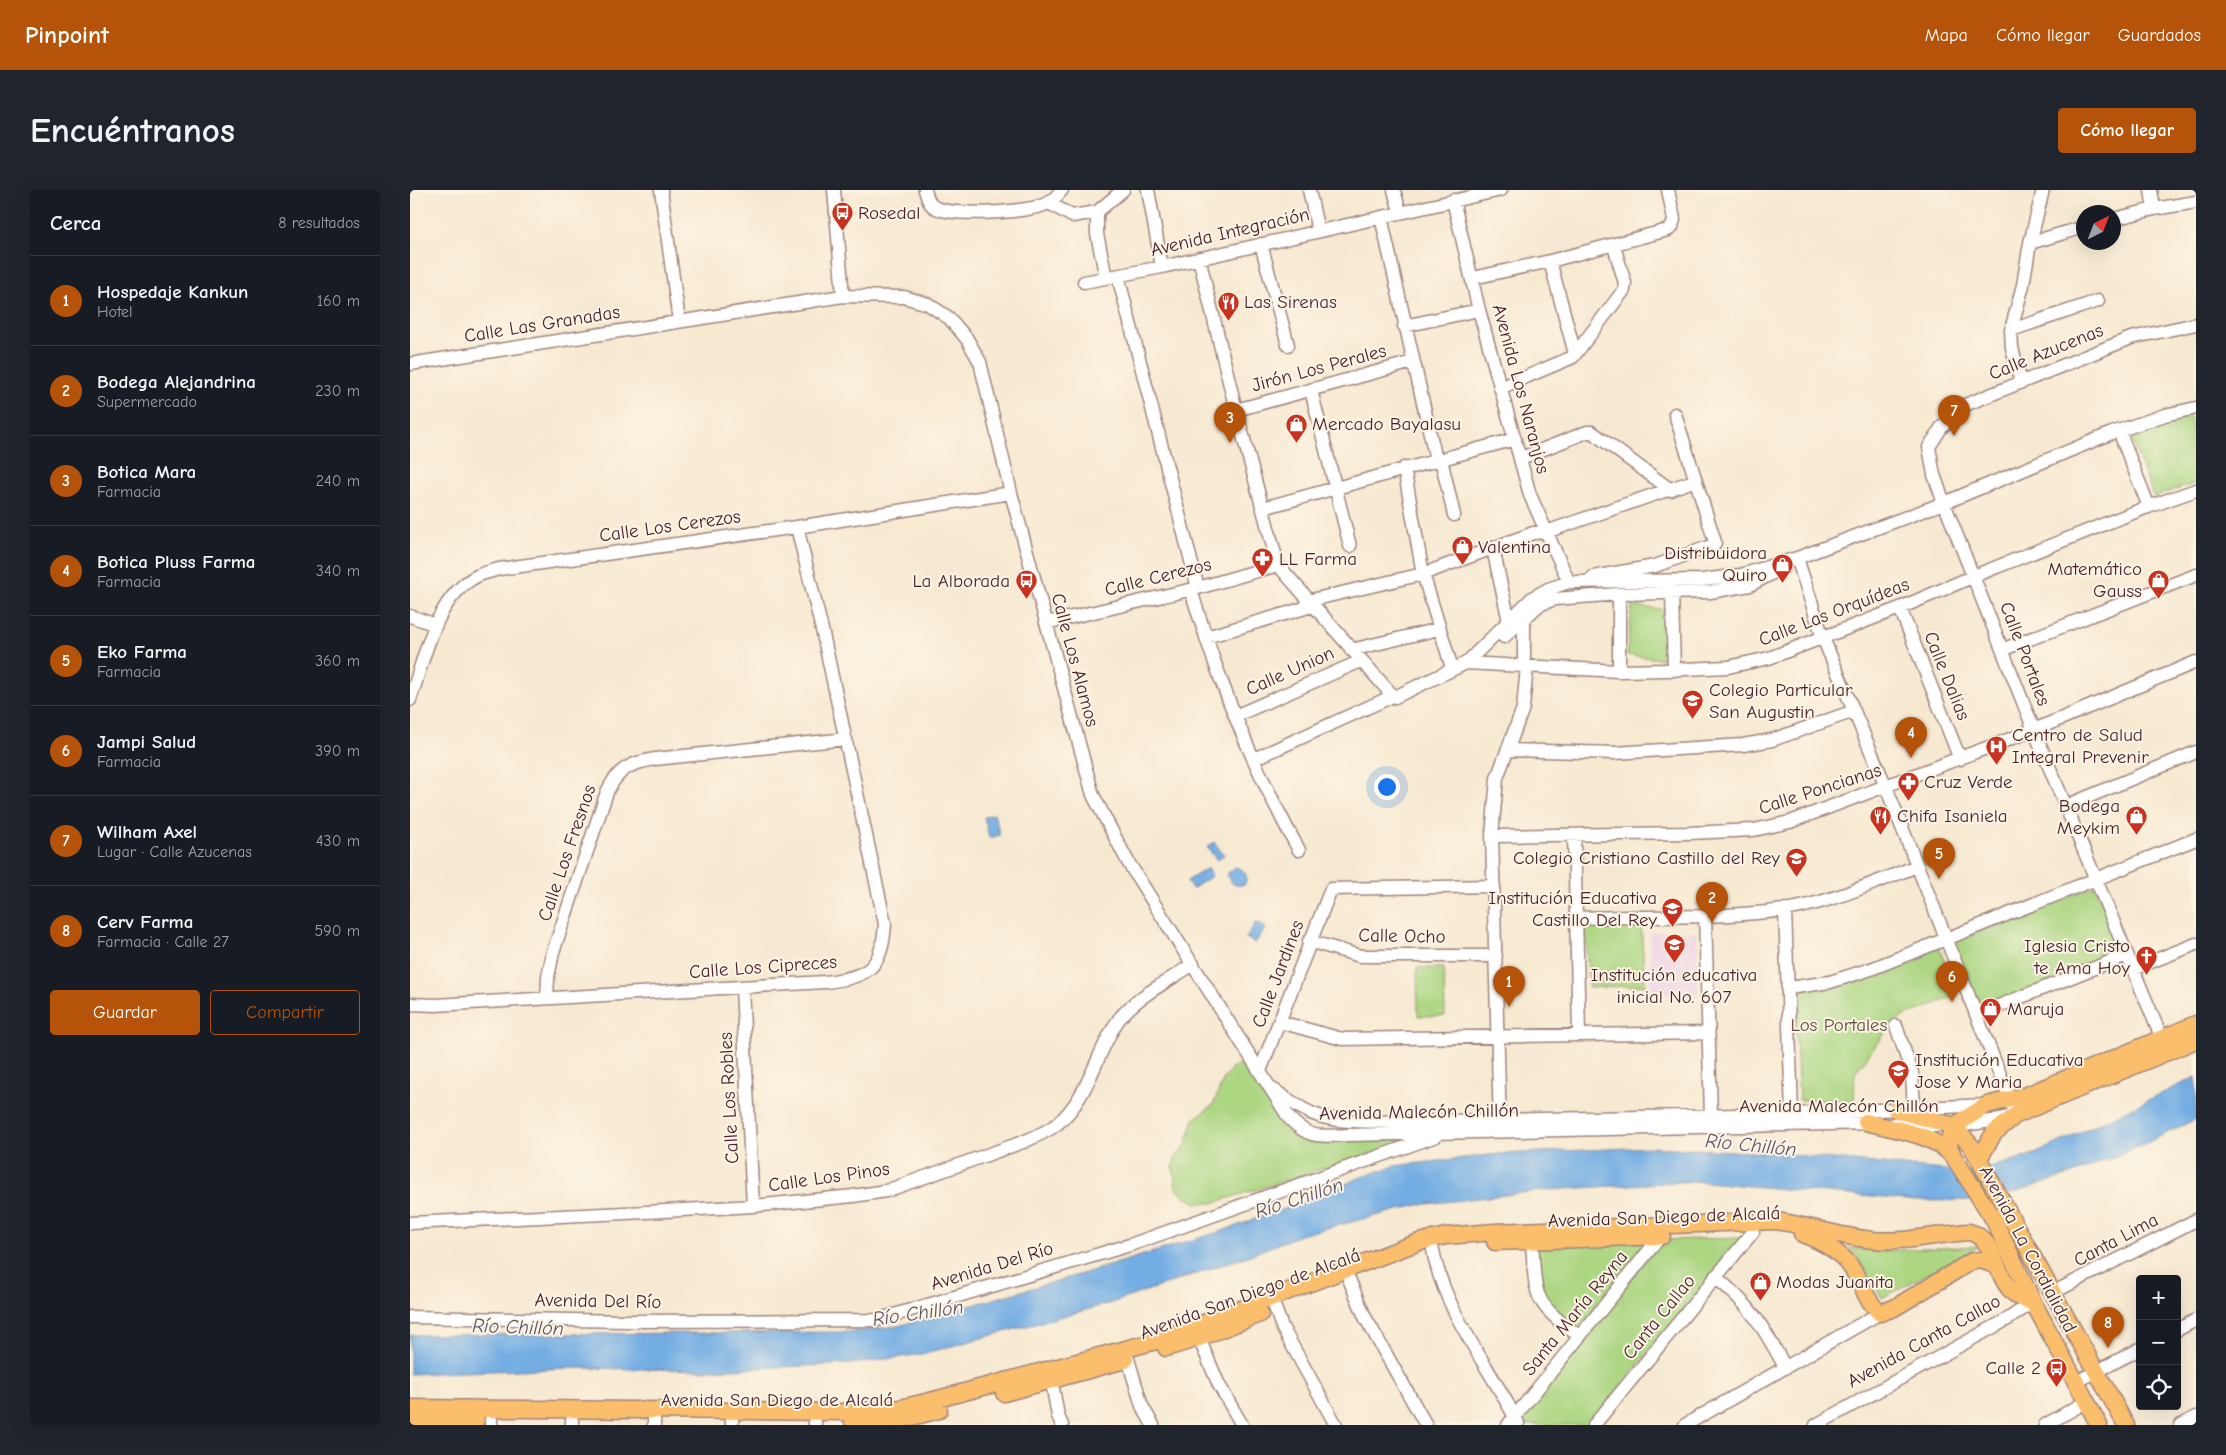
<!DOCTYPE html>
<html lang="es">
<head>
<meta charset="utf-8">
<style>
  :root { --surface:#171b24; --page:#20242c; --text:#f1f3f6; --muted:#9ea1a6; --line:#363941; --accent:#b45309 }
  body { margin:0; font-family:"Comic Neue",sans-serif; background:var(--page); color:var(--text) }
  .controls { position:absolute; right:15px; bottom:15px; display:grid; overflow:hidden; border-radius:5px; box-shadow:0 5px 20px #0002 }
  .controls button { width:45px; height:45px; display:grid; place-items:center; padding:0; border:0; border-bottom:1px solid var(--line); background:var(--surface); color:var(--text); font:25px sans-serif }
  .compass { position:absolute; left:1666px; top:15px; width:45px; height:45px; border-radius:50%; background:var(--surface); box-shadow:0 5px 20px #0002; rotate:42deg }
  .you { position:absolute; left:976px; top:596px; width:18px; height:18px; margin:-12px; border:4px solid #fff; border-radius:50%; background:#1a73e8; box-shadow:0 0 0 8px #1a73e833 }
  .badge { display:grid; place-items:center; width:32px; height:32px; border-radius:50%; background:var(--accent); color:#fff; font-size:16px; font-weight:700 }
  .pin { position:absolute; translate:-50% -41px; filter:drop-shadow(0 1px 2px #0008) }
  .pin::after { content:''; position:absolute; top:26px; width:18px; height:15px; background:inherit; clip-path:polygon(0 0,100% 0,50% 100%) }
  .list { margin:0; padding:0; list-style:none }
  h2 { display:flex; justify-content:space-between; align-items:center; height:65px; margin:0; padding:0 20px; font-size:21px }
  h2 small { font-size:16px; font-weight:400; color:var(--muted) }
  .list li { display:grid; grid-template-columns:32px 1fr auto; gap:15px; align-items:center; box-sizing:border-box; height:90px; padding:0 20px; border-top:1px solid var(--line) }
  .list b { display:block; font-size:19px; white-space:nowrap }
  .list p { margin:0; font-size:16px; white-space:nowrap; color:var(--muted) }
  .list em { font-size:16px; font-style:normal; color:var(--muted) }
  .actions { display:flex; gap:10px; padding:15px 20px }
  .actions a { flex:1; padding:11px 0; border:1px solid var(--accent); border-radius:5px; text-align:center; font-size:18px; color:var(--accent) }
  .actions .main { background:var(--accent); color:#fff }
  .icon { flex:none; width:28px; height:28px; fill:none; stroke:currentColor; stroke-width:2; stroke-linecap:round; stroke-linejoin:round }
  .map { position:relative; flex:none; width:1786px; height:1235px; overflow:hidden; border-radius:5px }
  header { display:flex; align-items:center; gap:30px; box-sizing:border-box; height:70px; padding:0 25px; background:var(--accent); color:#fff }
  header strong { font-size:24px }
  nav { display:flex; gap:28px; margin-inline-start:auto; font-size:18px }
  .intro { display:flex; align-items:center; justify-content:space-between; box-sizing:border-box; height:120px; padding:0 30px }
  h1 { margin:0; font-size:35px }
  .button { padding:12px 22px; border-radius:5px; background:var(--accent); color:#fff; font-size:18px; font-weight:700 }
  main { display:flex; gap:30px; padding:0 30px }
  aside { flex:1; background:var(--surface); border-radius:5px; box-shadow:0 5px 20px #0002 }
  .map>svg:first-child { display:block }
  .built { fill:#eed0e7 }
  .green { fill:#acd682; stroke:#7b7a56 }
  .water { fill:#73ade3; stroke:#5e6687 }
  .lines { fill:none; stroke-linecap:round; stroke-linejoin:round }
  .minor-casing { stroke:#a0847e; stroke-width:15 }
  .major-casing { stroke:#a0847e; stroke-width:19 }
  .minor { stroke:#fff; stroke-width:12 }
  .major { stroke:#fabe6d; stroke-width:16 }
  .labels { text-anchor:middle; dominant-baseline:central; stroke-width:4; stroke-linejoin:round; paint-order:stroke }
  .poi-label { font-size:19px; fill:#4a1f2b; stroke:#fcf5e5; text-anchor:start }
  .street-label { font-size:19px; fill:#4a1f2b; stroke:#fcf5e5 }
  .park-label { font-size:19px; fill:#624d41; stroke:#fcf5e5 }
  .water-label { font-size:20px; font-style:italic; fill:#58516b; stroke:#fcf5e5 }
</style>
</head>
<body>
<header>
<strong>Pinpoint</strong>
<nav><a>Mapa</a><a>Cómo llegar</a><a>Guardados</a></nav>
</header>
<div class="intro"><h1>Encuéntranos</h1><a class="button">Cómo llegar</a></div>
<main>
<aside>
<h2>Cerca<small>8 resultados</small></h2>
<ul class="list">
<li><span class="badge">1</span><div><b>Hospedaje Kankun</b><p>Hotel</p></div><em>160 m</em></li>
<li><span class="badge">2</span><div><b>Bodega Alejandrina</b><p>Supermercado</p></div><em>230 m</em></li>
<li><span class="badge">3</span><div><b>Botica Mara</b><p>Farmacia</p></div><em>240 m</em></li>
<li><span class="badge">4</span><div><b>Botica Pluss Farma</b><p>Farmacia</p></div><em>340 m</em></li>
<li><span class="badge">5</span><div><b>Eko Farma</b><p>Farmacia</p></div><em>360 m</em></li>
<li><span class="badge">6</span><div><b>Jampi Salud</b><p>Farmacia</p></div><em>390 m</em></li>
<li><span class="badge">7</span><div><b>Wilham Axel</b><p>Lugar · Calle Azucenas</p></div><em>430 m</em></li>
<li><span class="badge">8</span><div><b>Cerv Farma</b><p>Farmacia · Calle 27</p></div><em>590 m</em></li>
</ul>
<div class="actions"><a class="main">Guardar</a><a>Compartir</a></div>
</aside>
<div class="map">
<svg width="1786" height="1235" viewBox="0 0 1786 1235">
  <rect width="100%" height="100%" fill="#fcf5e5"/>
  <filter id="ink" filterUnits="userSpaceOnUse"><feTurbulence type="fractalNoise" baseFrequency=".02" numOctaves="2"/><feDisplacementMap in="SourceGraphic" scale="10" xChannelSelector="R" yChannelSelector="G"/><feConvolveMatrix kernelMatrix="1 2 1 2 8 2 1 2 1" color-interpolation-filters="sRGB"/></filter>
  <filter id="wash" filterUnits="userSpaceOnUse"><feTurbulence type="fractalNoise" baseFrequency=".0096" numOctaves="4" result="noise"/><feDisplacementMap in="SourceGraphic" scale="20" xChannelSelector="R" yChannelSelector="G"/><feGaussianBlur stdDeviation="1.12" result="paint"/><feColorMatrix in="noise" values="0 0 0 0 0 0 0 0 0 0 0 0 0 0 0 0 0 1.4 0 .05"/><feComposite in="paint" operator="in"/></filter>
  <g filter="url(#wash)">
    <rect width="100%" height="100%" fill="#f7e9d1"/>
    <path class="built" d="M1240,742H1287L1288,804H1240Z"/>
    <path class="green" d="M1779,224L1786,250V293L1744,307L1720,247Z
      M1222,416L1258,420L1253,469L1217,465Z
      M1685,696L1714,764L1572,821L1545,752Z
      M1231,732L1235,795L1179,798L1175,735Z
      M1529,757L1548,805L1488,829L1481,835L1445,883L1444,911L1389,910L1384,802Z
      M1007,778H1034L1035,826H1008Z
      M837,869L888,949L1004,950L803,1013H787L774,1006L766,998L763,975L766,967L775,957L784,929L803,915L814,888L821,879Z
      M1332,1048L1179,1235H1117L1112,1227L1252,1050Z
      M1242,1051L1169,1141L1133,1111L1125,1056Z
      M1570,1056L1472,1108L1446,1065L1438,1058L1468,1061Z"/>
    <path class="water" d="M584,624L590,645L579,648L574,627Z
      M804,652L814,665L807,670L797,657Z
      M825,677C834,679 839,684 835,694C824,698 822,693 816,685Z
      M798,678L802,686L782,699L777,691Z
      M846,732L856,738L845,753L836,748Z
      M1786,887V929L1728,957L1665,983L1581,1010L1507,1011L1285,991L1138,1000L1008,1015L890,1045L835,1067L698,1114L512,1164L441,1174L298,1180L163,1178L0,1184V1145L438,1142L488,1136L675,1083L812,1041L902,1009L951,987L984,976L1089,964L1240,957L1363,963L1564,983L1627,963Z"/>
  </g>
  <g filter="url(#ink)">
    <g class="lines">
      <defs>
        <path id="minor" d="M251,0L269,131
          M424,0L433,106
          M515,0C517,6 518,13 524,17C541,27 620,23 638,13C643,11 648,4 652,0
          M738,0L752,77
          M899,0L908,41
          M984,0L990,22
          M1741,0L1744,19
          M1043,10L1069,120L1120,305L1159,392
          M639,13L662,26L687,22
          M971,27L1026,270
          M1704,29L1744,19L1786,12
          M1620,53L1674,37
          M851,54L878,155
          M789,68L826,220L868,375L983,506
          M1140,71L1165,164
          M708,86L788,398
          M696,88L687,44V22L713,0
          M1063,88L1140,71L1258,40L1262,37L1264,29L1258,0
          M674,92L752,77L1091,0
          M994,136L1069,120
          M1601,140L1688,111
          M0,174L433,106L494,107L518,114L539,128L557,149L570,172L601,303L683,605L718,672L879,928C900,950 910,946 938,945L1464,933
          M1611,192L1602,158L1601,140L1613,95L1620,53L1633,0
          M1090,198L1163,167L1214,100L1215,93L1204,56
          M901,200L940,356
          M826,220L1003,172
          M1709,241L1739,317
          M1111,268L1177,242H1182L1261,300
          M1031,269L1044,325
          M994,278L1013,384L1042,478
          M853,318L1105,249
          M1083,359L1099,431
          M1387,368L1413,448L1476,597L1606,925L1582,931L1546,936
          M1183,387L1245,376L1304,355L1305,352L1265,224
          M781,400C808,490 843,578 889,660
          M1262,402L1264,480
          M1209,404V481
          M897,411L1013,384L1123,343L1136,342L1286,290
          M1490,418L1550,569
          M0,426L26,435
          M636,433L788,398L868,375
          M796,447L902,416
          M1094,447L1129,415L1145,409L1209,404L1300,402L1340,395L1374,377
          M1594,459L1786,385
          M941,460L1029,439
          M1056,473L1209,481L1254,480L1318,477L1359,468L1490,418L1564,386L1735,318L1786,300
          M1114,477V429
          M0,510C14,470 25,407 67,386C73,383 82,381 89,379L387,337L601,303
          M825,526L951,471
          M1098,560L1204,563L1333,555L1362,550L1444,521
          M844,569L983,506L985,507L1056,473L1122,408L1138,399L1159,392L1293,390L1331,385L1387,368L1534,313L1702,243L1755,225L1786,218
          M1656,616L1786,562
          M1164,645L1169,843
          M1082,646L1279,643L1344,640L1380,632L1624,540L1786,472
          M1375,719L1382,924
          M1295,725L1301,925
          M1165,728C1234,726 1305,729 1374,720C1417,714 1466,692 1507,676
          M899,751L950,766H1086
          M1723,779L1786,754
          M332,798L343,1016
          M1379,798L1420,792L1461,779L1786,649
          M137,808L138,787L143,762L197,602C208,579 220,573 245,569L436,549
          M0,814L26,815L415,792C458,787 472,779 475,734L413,444L387,337
          M1566,825L1717,765
          M870,832L932,849L1298,843
          M1486,836L1502,883L1504,919
          M1752,849L1624,540L1534,313L1524,285L1519,257L1531,238L1555,215L1721,148L1786,134
          M850,881L921,699L1084,696
          M864,900C878,909 892,921 909,926C932,933 959,931 983,932L1382,924L1577,915
          M1484,934L1526,936
          M1090,937L1082,646L1087,588L1113,518L1117,477
          M0,1033L237,1022L343,1016L443,1006L476,1001L613,952C625,947 637,942 647,934C679,908 686,862 709,829C727,806 759,791 783,774
          M1122,1052C1126,1109 1122,1111 1169,1146
          M1023,1060C1034,1122 1080,1177 1108,1233
          M1305,1087C1342,1116 1353,1137 1375,1177
          M939,1089L955,1127L1016,1235
          M1642,1103L1786,1030
          M865,1118L872,1137L926,1235
          M0,1127L217,1131L467,1130L720,1055L1026,946
          M1767,1140L1786,1130
          M789,1148L809,1195L832,1235
          M718,1169L732,1216L743,1235
          M640,1182L648,1226L652,1235
          M1666,1192L1730,1159
          M244,1220V1235
          M322,1221V1235
          M81,1235V1229
          M162,1235V1230
          M405,1235V1232
          M1098,1235L1254,1042
          M1184,1235L1343,1042
          M1275,1235L1470,1123
          M1406,1235L1598,1129L1623,1112
          M1635,1235L1676,1212
          M1771,1235L1786,1227"/>
        <path id="major" d="M1486,920L1544,936L1562,957L1716,1235
          M1456,932C1486,940 1521,943 1543,966
          M1569,969L1584,943L1606,925L1786,850
          M1392,1044C1409,1050 1426,1059 1438,1073C1451,1089 1454,1109 1470,1123L1484,1118L1562,1071L1570,1070L1585,1075
          M1085,1052L1252,1046
          M756,1158L789,1148L850,1124
          M594,1203L715,1170
          M0,1218L434,1222L491,1218L524,1210L746,1151L1009,1052L1036,1046L1084,1042L1365,1031C1398,1035 1429,1047 1463,1050C1495,1053 1527,1044 1559,1042C1594,1050 1580,1105 1623,1112
          M0,1230H66
          M443,1232H483L529,1220
          M1689,1235L1623,1112L1584,1030L1543,966L1539,956L1540,946L1544,936L1577,915L1617,905L1786,834"/>
      </defs>
      <use href="#minor" class="minor-casing"/>
      <use href="#major" class="major-casing"/>
      <use href="#minor" class="minor"/>
      <use href="#major" class="major"/>
    </g>
  </g>
  <defs>
    <symbol id="bus-pin" viewBox="-11 -11 22 30"><path d="M0 17L-7.5 6A9.5 9.5 0 1 1 7.5 6Z" fill="#c8321e" stroke="#fcf5e5"/><path d="M-5-6H5V4H4V6H2V4H-2V6H-4V4H-5ZM-3.5-4V0h7V-4ZM-3.5 1.2v1.5H-2V1.2ZM2 1.2v1.5H3.5V1.2Z" fill="#fff"/></symbol>
    <symbol id="restaurant-pin" viewBox="-11 -11 22 30"><path d="M0 17L-7.5 6A9.5 9.5 0 1 1 7.5 6Z" fill="#c8321e" stroke="#fcf5e5"/><path d="M-5-6h1v4h1v-4h1v4h1v-4h1v5L-1.5 .5V6h-2V.5L-5-1ZM5-6V6H3V1.5H1.5Q1.5-4 5-6Z" fill="#fff"/></symbol>
    <symbol id="shop-pin" viewBox="-11 -11 22 30"><path d="M0 17L-7.5 6A9.5 9.5 0 1 1 7.5 6Z" fill="#c8321e" stroke="#fcf5e5"/><path d="M-5-2.5h2.3a2.7 3.5 0 0 1 5.4 0H5L5.5 6h-11ZM-1.5-2.5h3a1.5 2.3 0 0 0-3 0Z" fill="#fff"/></symbol>
    <symbol id="pharmacy-pin" viewBox="-11 -11 22 30"><path d="M0 17L-7.5 6A9.5 9.5 0 1 1 7.5 6Z" fill="#c8321e" stroke="#fcf5e5"/><path d="M-2-6h4v4h4v4h-4v4h-4v-4h-4v-4h4Z" fill="#fff"/></symbol>
    <symbol id="school-pin" viewBox="-11 -11 22 30"><path d="M0 17L-7.5 6A9.5 9.5 0 1 1 7.5 6Z" fill="#c8321e" stroke="#fcf5e5"/><path d="M0-5L7-2L0 1L-7-2ZM-4 1L0 2.5L4 1V4Q0 6-4 4Z" fill="#fff"/></symbol>
    <symbol id="hospital-pin" viewBox="-11 -11 22 30"><path d="M0 17L-7.5 6A9.5 9.5 0 1 1 7.5 6Z" fill="#c8321e" stroke="#fcf5e5"/><path d="M-5-5h3v3.5h4V-5h3V5h-3V1.5h-4V5h-3Z" fill="#fff"/></symbol>
    <symbol id="church-pin" viewBox="-11 -11 22 30"><path d="M0 17L-7.5 6A9.5 9.5 0 1 1 7.5 6Z" fill="#c8321e" stroke="#fcf5e5"/><path d="M-1.2-6h2.4v3.5h3.3v2.4h-3.3V6h-2.4V-.1h-3.3v-2.4h3.3Z" fill="#fff"/></symbol>
  </defs>
  <g fill-rule="evenodd">
    <use href="#bus-pin" x="420" y="10" width="25" height="34"/>
    <use href="#restaurant-pin" x="806" y="100" width="25" height="34"/>
    <use href="#shop-pin" x="874" y="222" width="25" height="34"/>
    <use href="#shop-pin" x="1040" y="344" width="25" height="34"/>
    <use href="#pharmacy-pin" x="840" y="356" width="25" height="34"/>
    <use href="#shop-pin" x="1360" y="362" width="25" height="34"/>
    <use href="#shop-pin" x="1736" y="378" width="25" height="34"/>
    <use href="#bus-pin" x="604" y="378" width="25" height="34"/>
    <use href="#school-pin" x="1270" y="498" width="25" height="34"/>
    <use href="#hospital-pin" x="1574" y="544" width="25" height="34"/>
    <use href="#pharmacy-pin" x="1486" y="580" width="25" height="34"/>
    <use href="#restaurant-pin" x="1458" y="614" width="25" height="34"/>
    <use href="#shop-pin" x="1714" y="614" width="25" height="34"/>
    <use href="#school-pin" x="1374" y="656" width="25" height="34"/>
    <use href="#school-pin" x="1250" y="706" width="25" height="34"/>
    <use href="#school-pin" x="1252" y="742" width="25" height="34"/>
    <use href="#church-pin" x="1724" y="754" width="25" height="34"/>
    <use href="#shop-pin" x="1568" y="806" width="25" height="34"/>
    <use href="#school-pin" x="1476" y="868" width="25" height="34"/>
    <use href="#shop-pin" x="1338" y="1080" width="25" height="34"/>
    <use href="#bus-pin" x="1634" y="1166" width="25" height="34"/>
  </g>
  <g class="labels">
    <g class="poi-label">
      <text x="448" y="23">Rosedal</text>
      <text x="834" y="112">Las Sirenas</text>
      <text x="902" y="234">Mercado Bayalasu</text>
      <text x="1068" y="357">Valentina</text>
      <text x="1357" y="363" text-anchor="end">Distribuidora<tspan x="1357" dy="22">Quiro</tspan></text>
      <text x="869" y="369">LL Farma</text>
      <text x="1732" y="379" text-anchor="end">Matemático<tspan x="1732" dy="22">Gauss</tspan></text>
      <text x="600" y="391" text-anchor="end">La Alborada</text>
      <text x="1299" y="500">Colegio Particular<tspan x="1299" dy="22">San Augustin</tspan></text>
      <text x="1602" y="545">Centro de Salud<tspan x="1602" dy="22">Integral Prevenir</tspan></text>
      <text x="1514" y="592">Cruz Verde</text>
      <text x="1710" y="616" text-anchor="end">Bodega<tspan x="1710" dy="22">Meykim</tspan></text>
      <text x="1487" y="626">Chifa Isaniela</text>
      <text x="1370" y="668" text-anchor="end">Colegio Cristiano Castillo del Rey</text>
      <text x="1247" y="708" text-anchor="end">Institución Educativa<tspan x="1247" dy="22">Castillo Del Rey</tspan></text>
      <text x="1720" y="756" text-anchor="end">Iglesia Cristo<tspan x="1720" dy="22">te Ama Hoy</tspan></text>
      <text x="1264" y="785" text-anchor="middle">Institución educativa<tspan x="1264" dy="22">inicial No. 607</tspan></text>
      <text x="1597" y="819">Maruja</text>
      <text x="1505" y="870">Institución Educativa<tspan x="1505" dy="22">Jose Y Maria</tspan></text>
      <text x="1366" y="1092">Modas Juanita</text>
      <text x="1631" y="1178" text-anchor="end">Calle 2</text>
    </g>
    <g class="street-label">
      <text transform="translate(820 42) rotate(-13)">Avenida Integración</text>
      <text transform="translate(132 134) rotate(-9)">Calle Las Granadas</text>
      <text transform="translate(1636 162) rotate(-22)">Calle Azucenas</text>
      <text transform="translate(909 178) rotate(-15)">Jirón Los Perales</text>
      <text transform="translate(1111 199) rotate(75)">Avenida Los Naranjos</text>
      <text transform="translate(260 336) rotate(-8)">Calle Los Cerezos</text>
      <text transform="translate(748 387) rotate(-14)">Calle Cerezos</text>
      <text transform="translate(1424 422) rotate(-21)">Calle Las Orquídeas</text>
      <text transform="translate(1615 464) rotate(69)">Calle Portales</text>
      <text transform="translate(665 470) rotate(75)">Calle Los Alamos</text>
      <text transform="translate(880 481) rotate(-24)">Calle Union</text>
      <text transform="translate(1537 486) rotate(68)">Calle Dalias</text>
      <text transform="translate(1410 599) rotate(-18)">Calle Poncianas</text>
      <text transform="translate(157 663) rotate(-71)">Calle Los Fresnos</text>
      <text transform="translate(992 746) rotate(1)">Calle Ocho</text>
      <text transform="translate(353 777) rotate(-4)">Calle Los Cipreces</text>
      <text transform="translate(868 784) rotate(-69)">Calle Jardines</text>
      <text transform="translate(319 908) rotate(-93)">Calle Los Robles</text>
      <text x="1429" y="916">Avenida Malecón Chillón</text>
      <text transform="translate(1009 922) rotate(-1)">Avenida Malecón Chillón</text>
      <text transform="translate(419 987) rotate(-8)">Calle Los Pinos</text>
      <text transform="translate(1254 1027) rotate(-2)">Avenida San Diego de Alcalá</text>
      <text transform="translate(1706 1050) rotate(-28)">Canta Lima</text>
      <text transform="translate(1618 1059) rotate(62)">Avenida La Cordialidad</text>
      <text transform="translate(582 1076) rotate(-17)">Avenida Del Río</text>
      <text transform="translate(840 1104) rotate(-20)">Avenida San Diego de Alcalá</text>
      <text transform="translate(188 1111) rotate(1)">Avenida Del Río</text>
      <text transform="translate(1165 1123) rotate(-51)">Santa María Reyna</text>
      <text transform="translate(1249 1127) rotate(-51)">Canta Callao</text>
      <text transform="translate(1514 1151) rotate(-29)">Avenida Canta Callao</text>
      <text x="367" y="1210">Avenida San Diego de Alcalá</text>
    </g>
    <g class="park-label">
      <text x="1429" y="835">Los Portales</text>
    </g>
    <g class="water-label">
      <text transform="translate(1341 955) rotate(6)">Río Chillón</text>
      <text transform="translate(889 1008) rotate(-18)">Río Chillón</text>
      <text transform="translate(508 1123) rotate(-8)">Río Chillón</text>
      <text transform="translate(108 1137) rotate(2)">Río Chillón</text>
    </g>
  </g>
</svg>
<div class="controls">
<button>+</button>
<button>−</button>
<button><svg class="icon" aria-label="locate" viewBox="0 0 24 24"><circle cx="12" cy="12" r="6"/><path d="M12 2v4M12 18v4M2 12h4M18 12h4"/></svg></button>
</div>
<svg class="compass" viewBox="-18 -18 36 36"><path d="M0-13l5 13h-10z" fill="#e53935"/><path d="M0 13l5-13h-10z" fill="#9ea1a6"/></svg>
<div class="you"></div>
<div class="pin badge" style="left:1099px;top:817px">1</div>
<div class="pin badge" style="left:1302px;top:733px">2</div>
<div class="pin badge" style="left:820px;top:253px">3</div>
<div class="pin badge" style="left:1501px;top:568px">4</div>
<div class="pin badge" style="left:1529px;top:689px">5</div>
<div class="pin badge" style="left:1542px;top:812px">6</div>
<div class="pin badge" style="left:1544px;top:246px">7</div>
<div class="pin badge" style="left:1698px;top:1158px">8</div>
</div>
</main>
</body>
</html>
